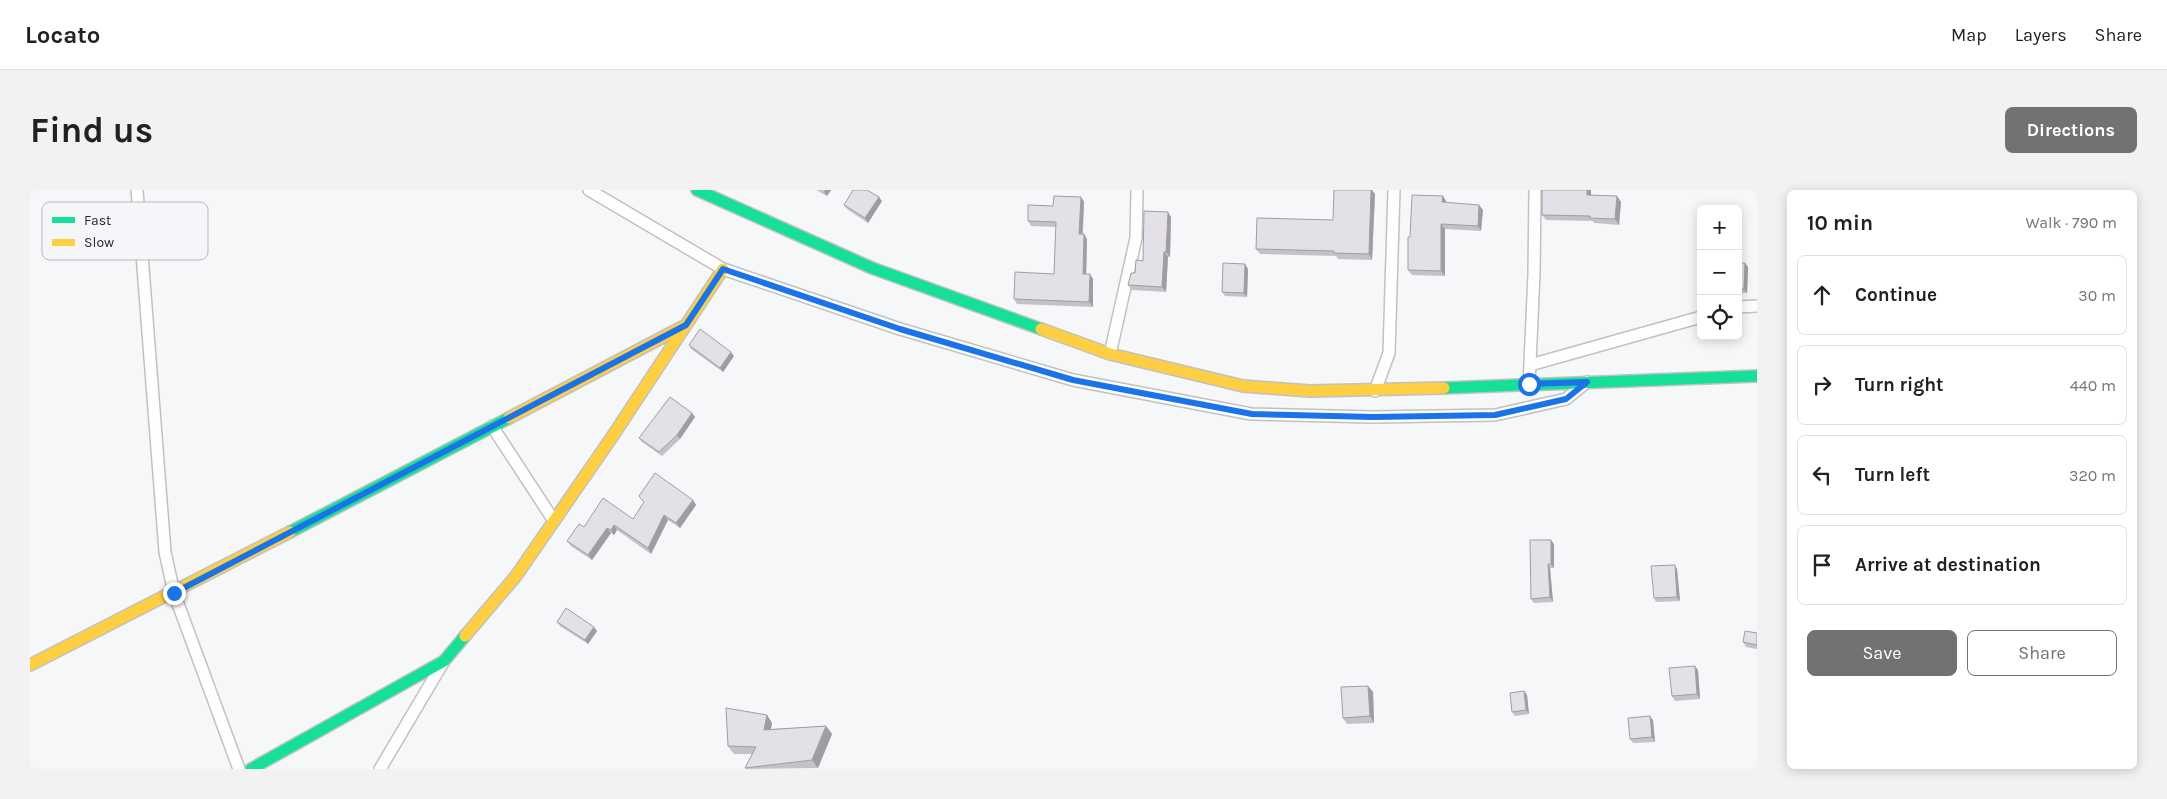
<!DOCTYPE html>
<html lang="en">
<head>
<meta charset="utf-8">
<style>
  :root { --surface:#fff; --page:#f2f2f2; --text:#202124; --muted:#757577; --line:#e0e0e0; --accent:#717273 }
  body { margin:0; font-family:Karla,sans-serif; background:var(--page); color:var(--text) }
  .controls { position:absolute; right:15px; top:15px; display:grid; overflow:hidden; border-radius:8px; box-shadow:0 2px 12px #0003 }
  .controls button { width:45px; height:45px; display:grid; place-items:center; padding:0; border:0; border-bottom:1px solid var(--line); background:var(--surface); color:var(--text); font:25px sans-serif }
  .stop { position:absolute; width:15px; height:15px; margin:-11px; border:4px solid #1a73e8; border-radius:50%; background:#fff }
  .stop.end { background:#1a73e8; border-color:#fff; box-shadow:0 1px 5px #0008 }
  .list { margin:0; padding:0; list-style:none }
  h2 { display:flex; justify-content:space-between; align-items:center; height:65px; margin:0; padding:0 20px; font-size:21px }
  h2 small { font-size:16px; font-weight:400; color:var(--muted) }
  .list li { display:grid; grid-template-columns:32px 1fr auto; gap:15px; align-items:center; box-sizing:border-box; height:80px; margin:0 10px 10px; padding:0 10px; border:1px solid var(--line); border-radius:8px }
  .list b { display:block; font-size:19px; white-space:nowrap }
  .list em { font-size:16px; font-style:normal; color:var(--muted) }
  .actions { display:flex; gap:10px; padding:15px 20px }
  .actions a { flex:1; padding:11px 0; border:1px solid var(--accent); border-radius:8px; text-align:center; font-size:18px; color:var(--accent) }
  .actions .main { background:var(--accent); color:#fff }
  .icon { flex:none; width:28px; height:28px; fill:none; stroke:currentColor; stroke-width:2; stroke-linecap:round; stroke-linejoin:round }
  .map { position:relative; flex:none; width:1727px; height:579px; overflow:hidden; border-radius:8px }
  header { display:flex; align-items:center; gap:30px; box-sizing:border-box; height:70px; padding:0 25px; background:var(--surface); border-bottom:1px solid var(--line) }
  header strong { font-size:24px }
  nav { display:flex; gap:28px; margin-inline-start:auto; font-size:18px }
  .intro { display:flex; align-items:center; justify-content:space-between; box-sizing:border-box; height:120px; padding:0 30px }
  h1 { margin:0; font-size:35px }
  .button { padding:12px 22px; border-radius:8px; background:var(--accent); color:#fff; font-size:18px; font-weight:700 }
  main { display:flex; gap:30px; padding:0 30px }
  aside { flex:1; background:var(--surface); border-radius:8px; box-shadow:0 2px 12px #0003 }
  .map>svg:first-child { display:block }
  .lines { fill:none; stroke-linecap:round; stroke-linejoin:round }
  .street-casing { stroke:#c1c1c2; stroke-width:14 }
  .fast-casing { stroke:#c1c1c2; stroke-width:14 }
  .slow-casing { stroke:#c1c1c2; stroke-width:14 }
  .street { stroke:#fefefe; stroke-width:11 }
  .fast { stroke:#16e098; stroke-width:11 }
  .slow { stroke:#ffcf43; stroke-width:11 }
  .wall { fill:#c4c1c7 }
  .shaded-wall { fill:#a09da2 }
  .building { fill:#e4e0e7; stroke:#a09da2 }
  .route { stroke:#1a73e8; stroke-width:6 }
  .key { fill:#f5f6f9; stroke:#b8b9bb; stroke-width:1 }
  .key-label { font-size:14px; fill:#2a2a2b }
</style>
</head>
<body>
<header>
<strong>Locato</strong>
<nav><a>Map</a><a>Layers</a><a>Share</a></nav>
</header>
<div class="intro"><h1>Find us</h1><a class="button">Directions</a></div>
<main>
<div class="map">
<svg width="1727" height="579" viewBox="0 0 1727 579">
  <rect width="100%" height="100%" fill="#f6f7f8"/>
  <g class="lines">
    <defs>
      <path id="street" d="M107,0L135,362L144,403L209,579
        M559,0L693,79L870,139L1043,190L1221,224L1343,227L1465,225L1536,209L1557,192
        M1708,117L1727,116
        M1080,164L1106,48L1107,0
        M1500,175L1671,127
        M1499,195L1504,84L1505,0
        M1345,201L1359,163L1364,0
        M462,236L524,331
        M350,579L414,471"/>
      <path id="fast" d="M667,0L842,78L1011,139
        M1414,198L1727,186
        M260,342L479,228
        M221,579L414,471L435,446"/>
      <path id="slow" d="M1011,139L1080,164L1213,196L1280,201L1414,198
        M479,228L656,135
        M435,446L486,386L582,247L693,79
        M0,475L260,342"/>
    </defs>
    <use href="#street" class="street-casing"/>
    <use href="#fast" class="fast-casing"/>
    <use href="#slow" class="slow-casing"/>
    <use href="#street" class="street"/>
    <use href="#fast" class="fast"/>
    <use href="#slow" class="slow"/>
  </g>
  <path class="wall" d="M786,0H801L797,6Z
    M1512,0H1561V5L1587,6L1591,12L1589,35L1564,33L1563,31L1516,30L1512,25Z
    M1345,4L1342,70L1308,69L1306,66L1230,64L1226,59L1303,30Z
    M1413,6L1416,11V13L1449,15L1453,20L1451,41L1415,39V86L1382,85L1378,80Z
    M1051,7L1054,12L1053,44H1054L1057,49L1056,84L1063,89V117L987,114L984,109L1024,84L1026,37L1001,36L998,31Z
    M852,11L838,33L817,19L814,15Z
    M1138,22L1141,27L1140,67H1138L1136,102L1102,100L1098,95L1113,71Z
    M1708,73L1718,77L1717,103H1708Z
    M1215,74L1218,79L1217,107L1195,106L1192,102Z
    M659,155L704,166L693,182L661,159Z
    M665,227L650,249L632,266L612,252L609,248Z
    M663,310L666,315L650,338L638,330L621,364L587,340L584,345L581,343L562,370L541,356L537,351L554,337L603,329Z
    M1524,354V378H1520L1523,412L1504,413L1501,409Z
    M1647,379L1650,411L1626,412L1624,408Z
    M527,432L567,441L558,454L530,436Z
    M1727,443V459L1716,457L1713,452Z
    M1668,480L1670,509L1645,511L1642,506Z
    M1338,496L1343,502L1344,533L1317,534L1313,528Z
    M1494,501L1497,505L1499,524L1485,526L1482,522Z
    M737,525L742,533L741,539L796,536L802,544L788,578L716,579L715,578L722,564H704L698,556Z
    M1623,530L1625,552L1603,553L1600,549Z"/>
  <path class="shaded-wall" d="M795,0H801L797,6L794,2Z
    M1341,0H1342L1345,4L1342,70L1339,64Z
    M1557,0H1561V10L1557,5Z
    M1413,6L1416,11V18L1412,12Z
    M1587,6L1591,12L1589,35L1585,29Z
    M849,7L852,11L838,33L835,28Z
    M1051,7L1054,12L1052,49L1049,44Z
    M1449,15L1453,20L1451,41L1448,36Z
    M1138,22L1141,27L1140,67L1136,62Z
    M1411,34L1415,39V86L1411,81Z
    M1054,44L1057,49L1056,89L1053,84Z
    M1134,62L1138,67L1136,102L1132,97Z
    M1715,73L1718,77L1717,103L1714,99Z
    M1215,74L1218,79L1217,107L1214,103Z
    M1060,84L1063,89V117L1059,112Z
    M701,162L704,166L693,182L690,178Z
    M662,223L665,227L650,249L647,245Z
    M663,310L666,315L650,338L646,333Z
    M634,325L638,330L621,364L618,358Z
    M584,335L587,340L584,345L581,340Z
    M577,338L581,343L562,370L558,365Z
    M1521,350L1524,354V378L1521,374Z
    M1518,374L1520,378L1523,412L1520,407Z
    M1645,375L1647,379L1650,411L1647,407Z
    M564,437L567,441L558,454L555,450Z
    M1665,476L1668,480L1670,509L1667,504Z
    M1338,496L1343,502L1344,533L1340,526Z
    M1494,501L1497,505L1499,524L1496,520Z
    M737,525L742,533L739,548L734,540Z
    M1620,526L1623,530L1625,552L1622,547Z
    M796,536L802,544L788,578L782,570Z"/>
  <path class="building" d="M823,0H837L849,7L835,28L814,15Z
    M1304,0H1341L1339,64L1304,63V61L1226,59L1227,28L1303,30Z
    M1512,0H1557V5L1587,6L1585,29L1560,28V26L1512,25Z
    M1382,5L1413,6L1412,12L1449,15L1448,36L1411,34V81L1378,80V47H1380Z
    M1024,6L1051,7L1049,44H1054L1053,84H1060L1059,112L984,109L985,82L1024,84L1026,32L998,31V15L1023,16Z
    M1114,21L1138,22L1136,62H1134L1132,97L1098,95L1101,83H1105L1106,70L1113,71Z
    M1193,73L1215,74L1214,103L1192,102Z
    M1708,73H1715L1714,99H1708Z
    M670,139L701,162L690,178L659,155Z
    M640,207L662,223L647,245L629,262L609,248Z
    M625,283L663,310L646,333L634,325L618,358L584,335L581,340L577,338L558,365L537,351L549,334L554,337L573,308L603,329L614,312L609,306Z
    M1500,350H1521V374H1518L1520,407L1501,409Z
    M1645,375L1647,407L1624,408L1621,376Z
    M536,418L564,437L555,450L527,432Z
    M1715,441L1727,443V455L1713,452Z
    M1665,476L1667,504L1642,506L1639,478Z
    M1338,496L1340,526L1313,528L1311,497Z
    M1494,501L1496,520L1482,522L1480,503Z
    M696,518L737,525L734,540L796,536L782,570L715,578L726,557L698,556Z
    M1620,526L1622,547L1600,549L1598,528Z"/>
  <g class="lines">
    <path class="route" d="M144,403L656,135L693,79L870,139L1043,190L1222,224L1343,227L1465,225L1536,209L1557,192L1499,194"/>
  </g>
  <rect x="12" y="12" width="166" height="58" rx="8" class="key"/>
  <rect x="22" y="27" width="23" height="6" fill="#16e098"/>
  <rect x="22" y="49" width="23" height="7" fill="#ffcf43"/>
  <g class="key-label">
    <text x="54" y="35">Fast</text>
    <text x="54" y="57">Slow</text>
  </g>
</svg>
<div class="controls">
<button>+</button>
<button>−</button>
<button><svg class="icon" aria-label="locate" viewBox="0 0 24 24"><circle cx="12" cy="12" r="6"/><path d="M12 2v4M12 18v4M2 12h4M18 12h4"/></svg></button>
</div>
<div class="stop" style="left:1499px;top:194px"></div>
<div class="stop end" style="left:144px;top:403px"></div>
</div>
<aside>
<h2>10 min<small>Walk · 790 m</small></h2>
<ul class="list">
<li><svg class="icon" aria-label="ahead" viewBox="0 0 24 24"><path d="M12 20V5M6 11l6-6 6 6"/></svg><div><b>Continue</b></div><em>30 m</em></li>
<li><svg class="icon" aria-label="right" viewBox="0 0 24 24"><path d="M7 20v-9h11M14 6l5 5-5 5"/></svg><div><b>Turn right</b></div><em>440 m</em></li>
<li><svg class="icon" aria-label="left" viewBox="0 0 24 24"><path d="M17 20v-9H6M10 6l-5 5 5 5"/></svg><div><b>Turn left</b></div><em>320 m</em></li>
<li><svg class="icon" aria-label="arrive" viewBox="0 0 24 24"><path d="M6 21V4h12l-3 4 3 4H6"/></svg><div><b>Arrive at destination</b></div></li>
</ul>
<div class="actions"><a class="main">Save</a><a>Share</a></div>
</aside>
</main>
</body>
</html>
